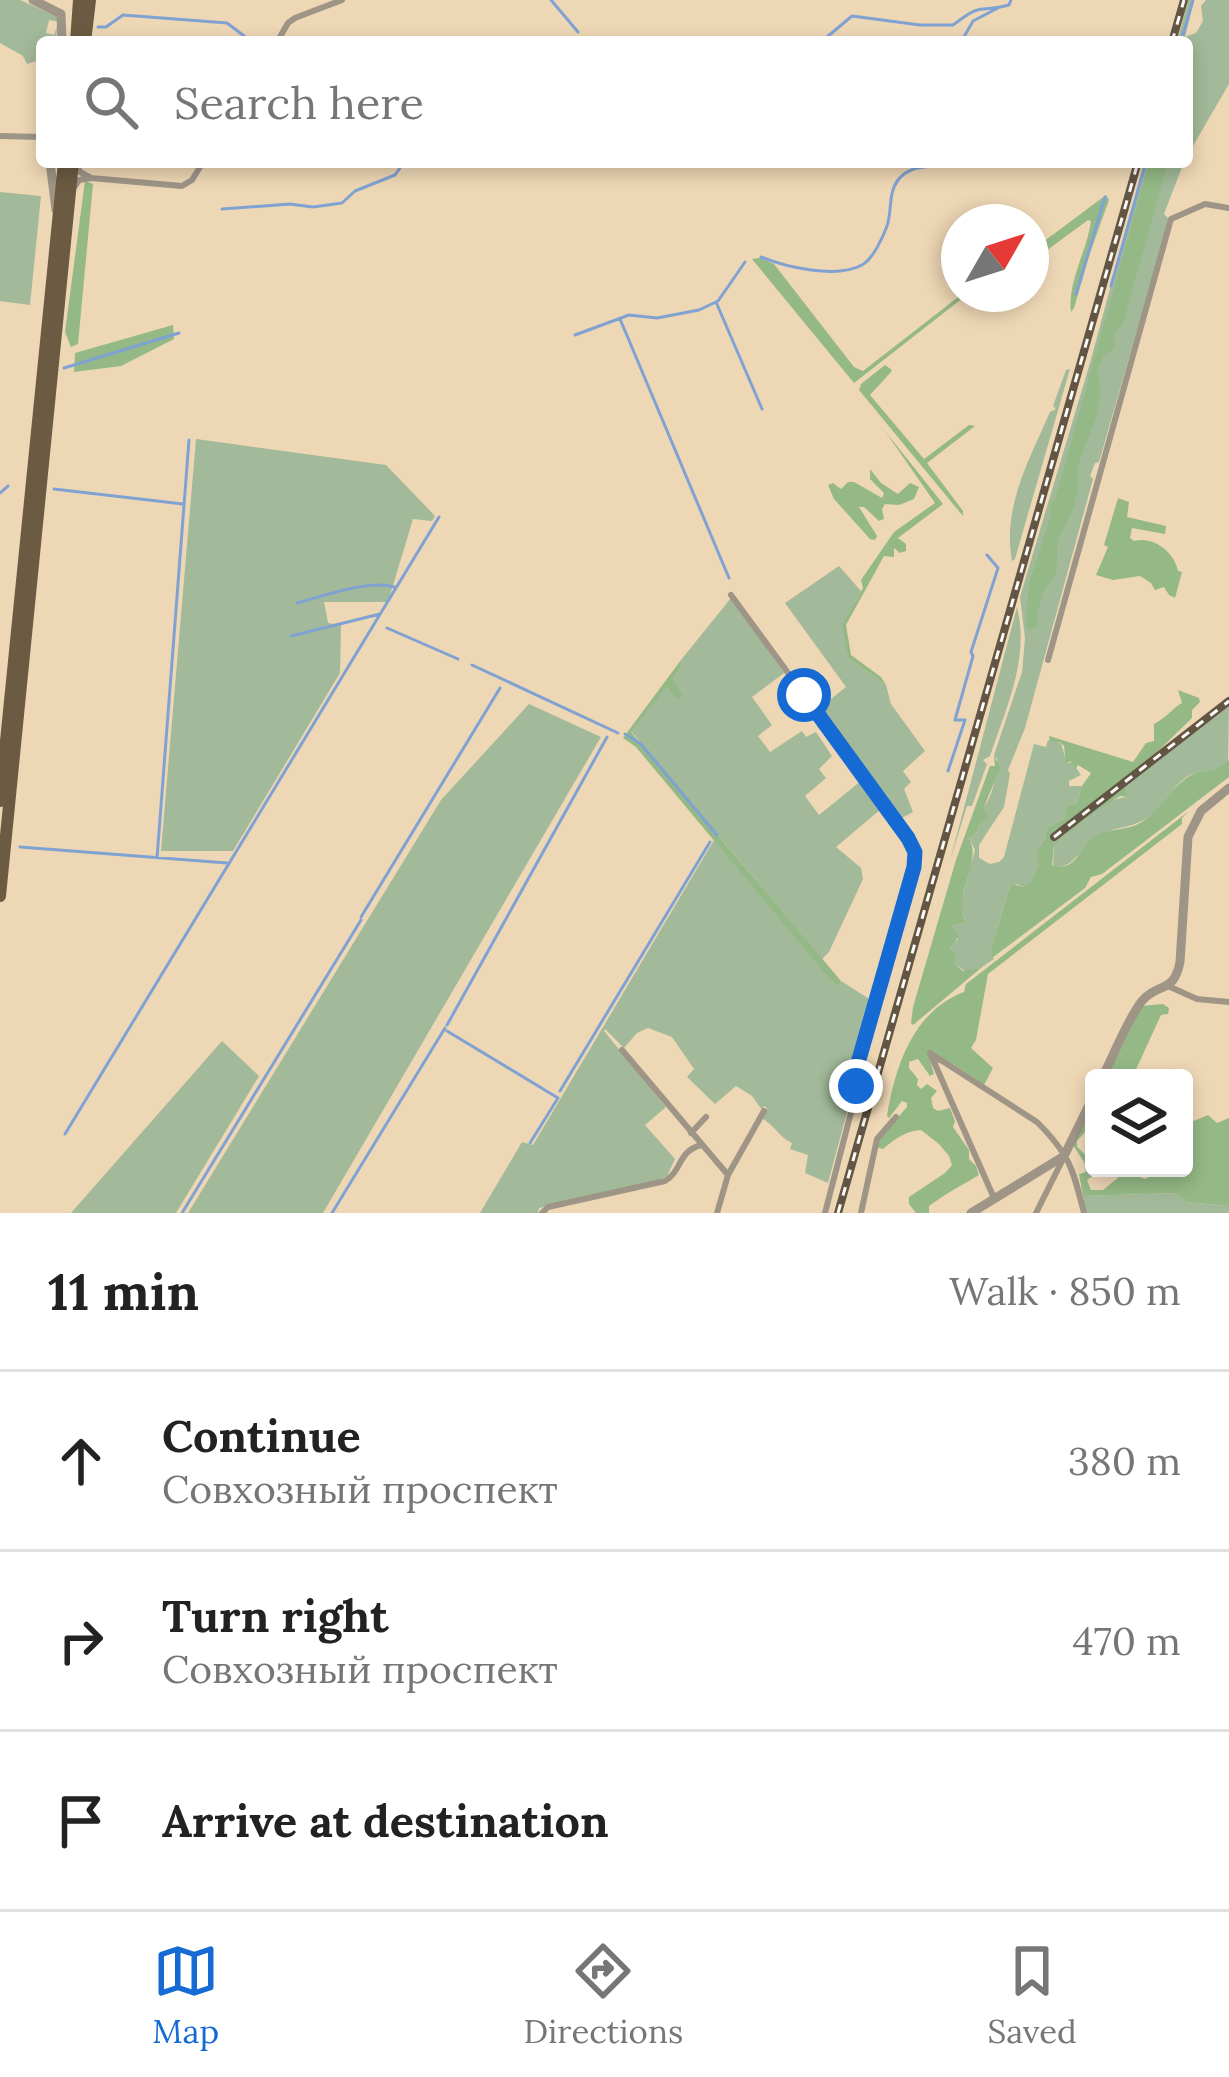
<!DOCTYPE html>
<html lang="en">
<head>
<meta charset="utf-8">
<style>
  :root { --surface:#fff; --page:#f6f6f6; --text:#222; --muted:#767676; --line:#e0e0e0; --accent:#156ad4 }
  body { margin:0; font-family:Lora,serif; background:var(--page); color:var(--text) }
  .controls { position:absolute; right:36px; bottom:36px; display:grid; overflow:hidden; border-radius:12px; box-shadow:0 6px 18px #0003 }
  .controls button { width:108px; height:108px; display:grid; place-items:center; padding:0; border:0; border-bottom:3px solid var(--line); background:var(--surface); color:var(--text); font:60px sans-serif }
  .compass { position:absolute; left:941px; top:204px; width:108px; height:108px; border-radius:50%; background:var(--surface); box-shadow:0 6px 18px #0003; rotate:51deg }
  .stop { position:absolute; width:36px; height:36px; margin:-27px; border:9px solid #156ad4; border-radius:50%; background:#fff }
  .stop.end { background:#156ad4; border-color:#fff; box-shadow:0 3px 12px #0008 }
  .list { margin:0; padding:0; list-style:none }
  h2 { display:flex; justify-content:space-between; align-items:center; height:156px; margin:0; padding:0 48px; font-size:51px }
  h2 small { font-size:39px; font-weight:400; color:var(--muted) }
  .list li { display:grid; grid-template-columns:78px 1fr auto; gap:36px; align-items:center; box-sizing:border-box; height:180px; padding:0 48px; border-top:3px solid var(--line) }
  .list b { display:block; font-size:45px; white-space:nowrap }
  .list p { margin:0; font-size:39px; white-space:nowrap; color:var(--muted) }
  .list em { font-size:39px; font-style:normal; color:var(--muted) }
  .icon { flex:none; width:66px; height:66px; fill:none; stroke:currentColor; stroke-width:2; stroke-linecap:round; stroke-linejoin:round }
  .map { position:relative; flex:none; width:1229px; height:1213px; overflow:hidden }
  .search { position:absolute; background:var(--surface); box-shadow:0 6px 18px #0003; left:36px; right:36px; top:36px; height:132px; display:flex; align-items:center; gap:30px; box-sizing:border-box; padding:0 42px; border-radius:12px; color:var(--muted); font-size:45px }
  .sheet { height:696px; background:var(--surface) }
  nav { display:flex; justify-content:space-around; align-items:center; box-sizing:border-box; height:168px; border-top:3px solid var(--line); background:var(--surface); font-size:33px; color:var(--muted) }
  nav a { display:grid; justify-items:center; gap:6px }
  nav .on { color:var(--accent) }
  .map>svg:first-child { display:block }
  .green { fill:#a2ba99 }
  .forest { fill:#94b986 }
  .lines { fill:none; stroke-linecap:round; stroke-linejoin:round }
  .stream { stroke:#80a2d3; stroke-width:3 }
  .minor { stroke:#9e9587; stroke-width:6 }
  .tertiary { stroke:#9e9587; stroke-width:9 }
  .primary { stroke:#6c5b42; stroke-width:12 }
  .rail-casing { stroke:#625543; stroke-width:8 }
  .rail { stroke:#fdfbf8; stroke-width:3; stroke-dasharray:9; stroke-linecap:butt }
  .route { stroke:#156ad4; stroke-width:15 }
</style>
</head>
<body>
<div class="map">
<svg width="1229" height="1213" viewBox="0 0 1229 1213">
  <rect width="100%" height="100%" fill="#eed7b5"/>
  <path class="green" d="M0,0H20L58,17L59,22L49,20L46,33L54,35L57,27L56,42H42V59L27,64L23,56L0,43Z
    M1188,0H1194L1185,37L1196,33L1203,21L1201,6L1206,0H1229V84L1187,156V42H1177Z
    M1144,162H1184L1164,214L1169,219L1099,462L1095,463L1090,476L1093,479L1025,728L1008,770L1010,774L1004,807L979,845V858L990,864L999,862L1004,857L1034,744L1046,747L1048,740L1061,743L1067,763L1072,762L1081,775L1069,781V786H1082L1077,803L1067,806L1064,819L1047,828L1045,839L1037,851L1040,862L1030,883L1023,887L1016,884L1009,889L990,953L992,958H995L981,968L966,972L955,964C956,956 950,953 951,945L958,939L952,926L966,922L960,907L975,850L969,838L977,832L979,825L987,819L984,807C994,793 996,776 997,759L994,755L1022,672L1025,638L1020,597L1090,363Z
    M0,192L41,196L30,305L0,301Z
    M1070,369L1015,559L1012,561C1002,508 1029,460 1050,412L1056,409L1053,406L1066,370Z
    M196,439L386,465L435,516L432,521L413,519L388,602H324L328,623L341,625L340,673L233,851H161Z
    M839,566L861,591L843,625L848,658L886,685L891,704L925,751L903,771L911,782L904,789L913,812L898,820L817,710L846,687L785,603Z
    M731,598L784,673L752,697L772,725L758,736L770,752L802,731L806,737L816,732L832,756L819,769L826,778L805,796L819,815L861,781L881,809L836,847L861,868L863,879L829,952L822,959L631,731L667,685L683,694L673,679L682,666L681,660Z
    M1017,607C1030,658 1006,708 990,756L983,760L987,764L972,806H967L950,861Z
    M1229,703L1228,763C1222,766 1217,770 1211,772C1205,774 1198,772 1192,774C1178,780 1168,799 1158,809C1136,831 1119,824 1097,836C1079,846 1077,869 1053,867L1054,844C1074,826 1101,799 1127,797L1123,785L1203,720Z
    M529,704L601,737L323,1213H188L441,800Z
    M714,840L833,983L840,984L841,981L871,1000L851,1074L850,1101L828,1183L805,1173L808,1155L790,1149L792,1143C779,1137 775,1126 762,1118L767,1108L764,1106L762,1110L752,1096L736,1086L715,1104L687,1077L694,1069L672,1037L648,1028L637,1033L624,1048L605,1029L604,1031L666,1107L645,1125L675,1159L667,1176L656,1181L539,1208L538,1213H480L522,1142L533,1145Z
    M222,1041L259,1076L176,1213H71Z
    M1179,1193L1186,1202L1229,1206V1213H1086L1083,1196Z"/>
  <path class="forest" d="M1149,162H1168L1123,324L1113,336L1115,348L1103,357L1097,371L1101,391L1096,418L1078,465V486L1074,508L1058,540L1056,573L1044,590L1037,614L1038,626L1029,630L1026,624L1029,584L1051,515L1049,504L1055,500Z
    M85,181L93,184L78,344L71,347L65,332Z
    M1106,195L1109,200L1090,253L1074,308L1071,312C1067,283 1087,251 1091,221L1088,220L1031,262V251Z
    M760,258L774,264L854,367L863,371L962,294H968L854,383L752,259Z
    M173,325L174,339L121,366L74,372L75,353Z
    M885,365L892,370L891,372L870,395L924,459L969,425L975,426L927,463L963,511V516L859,390L861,384Z
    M885,431L943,504L898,538L906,544V551L900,553L894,548V557L884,556L846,625L851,655L881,677L886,685L848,658L842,625L863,588L861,580L894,532L935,503Z
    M870,469L881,483L898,494L910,483L919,487L914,499L899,505L885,504L882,509L884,519L879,521L864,507H859L877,536L875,540L870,539L834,499L828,485L833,483L841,489L848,482H854L882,498L884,493L870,479Z
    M1118,498L1129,502L1127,517L1166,526L1165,534L1132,528L1130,538L1134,541C1154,536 1174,552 1178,571L1182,572L1175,598L1169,595L1164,587L1155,590L1151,583L1140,576L1113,580L1096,575L1108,547L1104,545Z
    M681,660L682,666L673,679L683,694L677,699L667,686L631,732L841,981L840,984L836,985L831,981L636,747L623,738Z
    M1178,690L1199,698L1200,702L1192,710V718L1152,757L1053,837L1055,839L1124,786L1128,797L1120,796L1091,814L1054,844L1052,866C1080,871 1077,847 1095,836C1108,828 1127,831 1140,823C1161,811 1169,790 1188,777C1202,767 1212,777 1229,760V777L1102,874L1091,877L1085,888L992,958L990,953L1009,889L1013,884L1023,887L1030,883L1039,864L1037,851L1045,839L1047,828L1064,819L1067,806L1077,803L1082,786L1091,773L1078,765L1075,770L1071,761L1066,763L1064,746L1060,742H1050L1049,736L1133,762L1146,743L1154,741V724C1166,718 1175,706 1182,703Z
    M994,755L1000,768L984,807L988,819L979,825L977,832L969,838C983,864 951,896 966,922L952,926L959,936L950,948L955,953V964L963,971L981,968L913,1025L911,1023L913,1007L956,860L990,766H995Z
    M1189,811L1182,818V824L988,974L976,1040L971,1048L993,1068L984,1085L953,1064L937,1063L929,1056L934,1074L930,1076L918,1059L909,1062V1068L918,1079L917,1085L921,1089L927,1084L937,1091L931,1098L933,1108L938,1111L950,1108L955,1121L953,1127L969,1150V1159L976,1166L979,1175C962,1185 945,1194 929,1206V1213H916L909,1204V1197L945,1173L952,1165L949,1156L939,1144L921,1130C905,1131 895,1139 883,1149L876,1147L878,1140L907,1107V1103L902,1101L889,1118L887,1116C895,1067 913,1011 964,992L966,984Z
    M1163,1004L1169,1008L1168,1014L1161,1015L1132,1078H1110L1108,1074L1141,1006Z
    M1094,1103V1141L1085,1132L1077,1141V1147C1085,1154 1095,1163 1095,1174L1087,1180L1091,1190H1103L1125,1172L1145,1179L1149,1177L1151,1168H1184V1162L1190,1160L1193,1154L1189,1142L1184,1140V1125L1208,1115L1217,1123L1229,1118V1206L1186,1202L1178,1193L1083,1196L1079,1174L1086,1172L1084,1162L1073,1145Z"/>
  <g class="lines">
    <path class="stream" d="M551,0L578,32
      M98,27H106L123,15L227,23L252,42
      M583,39L586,42
      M821,42L852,16L920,25H953C985,0 978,14 1009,5L1011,0
      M961,42L973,21L998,8
      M1181,42L1193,0
      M222,209L290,204L313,207L342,203L355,191L395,175L404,162
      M761,257C786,267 836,279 862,265C873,259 883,237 887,226C892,212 888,193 898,180C912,162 932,170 949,162
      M1111,286L1146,162
      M1076,294L1105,197
      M716,302L762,409
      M620,319L729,578
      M575,335L629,315L657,318L699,310L718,301L745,262
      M64,368L179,333
      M54,489L183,504
      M0,493L8,486
      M297,603C323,596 370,579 394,587
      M387,628L458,659
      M291,636L380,614
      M472,665L618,733
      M625,734L641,744L717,835
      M948,771L965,720H955L973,656L971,652L998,568L987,555
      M20,847L227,863
      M157,858L189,440
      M361,917L500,688
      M447,1025L607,737
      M447,1031L558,1098
      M560,1091L710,842
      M65,1134L439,517
      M530,1143L558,1098
      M182,1213L361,920
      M332,1213L445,1028"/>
    <path class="minor" d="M277,42L288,23L295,18L342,0
      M0,136L42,137
      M91,178L182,186L192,180L203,162
      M73,189L79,180L91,178L80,172L76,162
      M731,595L909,838L915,852L914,867L858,1063L856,1093L825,1213
      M1048,660L1171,219L1205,204L1229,208
      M1168,986L1197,999L1229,1002
      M622,1050L728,1175
      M930,1053L1037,1122C1070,1155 1073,1169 1084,1213
      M930,1053L994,1198
      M691,1133L706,1117
      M542,1213L548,1207L665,1181C683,1170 677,1152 701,1145
      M717,1213L728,1175L764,1111
      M861,1213L877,1139L896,1117
      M1036,1213L1064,1157"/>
    <path class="tertiary" d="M33,0L61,14L62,42
      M50,162L56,210
      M1102,1078C1113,1057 1128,1018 1142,1001C1158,982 1174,994 1180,962L1188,837L1201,811L1229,788
      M971,1213L1064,1156L1094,1095"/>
    <path class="primary" d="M76,42L79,0
      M85,42L90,0
      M0,801L64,162
      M0,896L73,162"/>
    <defs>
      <path id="rail" d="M1172,42L1184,0
        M1054,837L1229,701
        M838,1213L1138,162"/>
    </defs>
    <use href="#rail" class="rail-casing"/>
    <use href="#rail" class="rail"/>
  </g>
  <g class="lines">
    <path class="route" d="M804,695L908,838L915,852L914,867L858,1063L856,1086"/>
  </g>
</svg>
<div class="controls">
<button><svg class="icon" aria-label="layers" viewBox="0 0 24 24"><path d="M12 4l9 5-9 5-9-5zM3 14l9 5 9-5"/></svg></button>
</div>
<svg class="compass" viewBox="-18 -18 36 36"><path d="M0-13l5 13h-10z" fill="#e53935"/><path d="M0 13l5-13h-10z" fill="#767676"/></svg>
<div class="stop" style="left:804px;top:695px"></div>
<div class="stop end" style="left:856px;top:1086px"></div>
<div class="search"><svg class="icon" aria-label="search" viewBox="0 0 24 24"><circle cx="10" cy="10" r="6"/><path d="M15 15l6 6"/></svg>Search here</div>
</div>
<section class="sheet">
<h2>11 min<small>Walk · 850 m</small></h2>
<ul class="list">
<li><svg class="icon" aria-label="ahead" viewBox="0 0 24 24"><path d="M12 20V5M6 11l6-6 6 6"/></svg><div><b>Continue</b><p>Совхозный проспект</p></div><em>380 m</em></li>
<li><svg class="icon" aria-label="right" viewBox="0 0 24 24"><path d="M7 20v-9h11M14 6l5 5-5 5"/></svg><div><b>Turn right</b><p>Совхозный проспект</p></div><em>470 m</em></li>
<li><svg class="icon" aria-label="arrive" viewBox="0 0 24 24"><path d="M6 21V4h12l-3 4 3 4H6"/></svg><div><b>Arrive at destination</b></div></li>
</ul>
</section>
<nav>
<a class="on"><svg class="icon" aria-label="map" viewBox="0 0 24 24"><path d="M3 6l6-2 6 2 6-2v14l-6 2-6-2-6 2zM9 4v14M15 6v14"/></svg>Map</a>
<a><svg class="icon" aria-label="directions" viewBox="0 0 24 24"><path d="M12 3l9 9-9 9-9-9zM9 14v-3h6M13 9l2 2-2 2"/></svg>Directions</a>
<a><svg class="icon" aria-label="saved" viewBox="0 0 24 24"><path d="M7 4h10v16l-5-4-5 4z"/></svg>Saved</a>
</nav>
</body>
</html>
